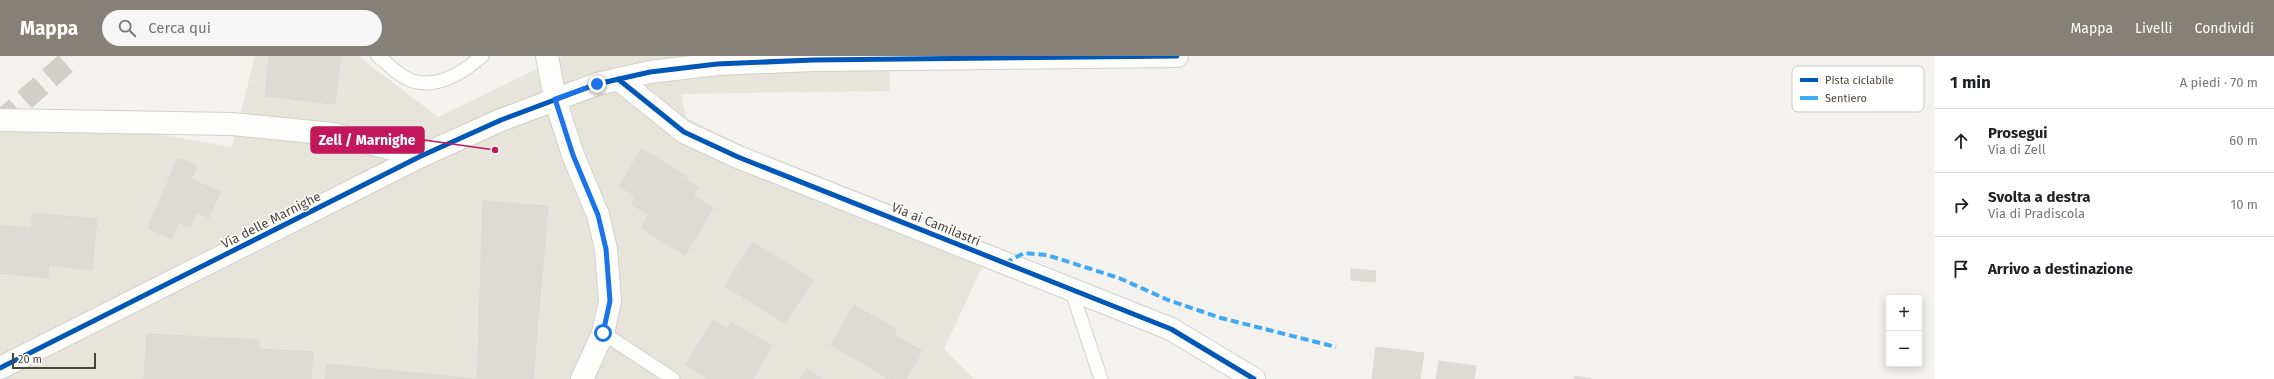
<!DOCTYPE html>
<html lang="it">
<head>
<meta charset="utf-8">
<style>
  :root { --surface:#fff; --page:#f6f6f6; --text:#202124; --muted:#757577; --line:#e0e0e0; --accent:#868178 }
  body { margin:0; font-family:"Fira Sans",sans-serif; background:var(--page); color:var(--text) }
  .controls { position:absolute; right:12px; bottom:12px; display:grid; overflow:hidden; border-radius:4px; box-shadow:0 2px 10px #0003 }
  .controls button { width:36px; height:36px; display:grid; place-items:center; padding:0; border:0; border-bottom:1px solid var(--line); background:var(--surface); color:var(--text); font:20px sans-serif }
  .scale { position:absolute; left:12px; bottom:10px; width:84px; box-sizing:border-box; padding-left:4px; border:2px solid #4b4439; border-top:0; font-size:11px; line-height:14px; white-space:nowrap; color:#4b4439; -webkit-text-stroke:3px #fff; paint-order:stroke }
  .stop { position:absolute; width:12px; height:12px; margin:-9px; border:3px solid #1a73e8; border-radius:50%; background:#fff }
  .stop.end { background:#1a73e8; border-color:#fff; box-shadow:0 1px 4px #0008 }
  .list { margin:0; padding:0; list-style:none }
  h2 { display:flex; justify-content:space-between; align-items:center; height:52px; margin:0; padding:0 16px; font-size:17px }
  h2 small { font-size:13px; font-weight:400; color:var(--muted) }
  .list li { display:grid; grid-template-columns:26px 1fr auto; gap:12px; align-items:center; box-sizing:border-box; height:64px; padding:0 16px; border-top:1px solid var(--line) }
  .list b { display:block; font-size:15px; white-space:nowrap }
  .list p { margin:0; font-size:13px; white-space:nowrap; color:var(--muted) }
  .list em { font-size:13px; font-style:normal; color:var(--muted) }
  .icon { flex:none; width:22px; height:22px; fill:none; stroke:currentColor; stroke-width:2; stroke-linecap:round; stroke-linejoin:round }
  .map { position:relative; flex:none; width:1934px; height:323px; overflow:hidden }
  header { display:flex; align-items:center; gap:24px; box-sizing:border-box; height:56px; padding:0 20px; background:var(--accent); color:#fff }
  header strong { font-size:19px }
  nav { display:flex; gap:22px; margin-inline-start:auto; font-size:14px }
  .search { width:280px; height:36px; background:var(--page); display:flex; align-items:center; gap:10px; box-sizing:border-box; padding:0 14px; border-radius:22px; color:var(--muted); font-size:15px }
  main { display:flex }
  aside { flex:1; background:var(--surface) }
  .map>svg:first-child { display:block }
  .residential { fill:#e7e4dc }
  .building { fill:#dedbd6; stroke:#dcd9d4 }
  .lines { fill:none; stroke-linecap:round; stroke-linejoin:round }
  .trunk-tunnel { stroke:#d2cfca; stroke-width:22; stroke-dasharray:22 11; stroke-linecap:butt }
  .service-casing { stroke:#d2d0cb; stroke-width:15 }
  .minor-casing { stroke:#d2d0cb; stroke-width:24 }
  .tertiary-casing { stroke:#d2d0cb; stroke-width:24 }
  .service { stroke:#fdfdfc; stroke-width:13 }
  .minor { stroke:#fdfdfc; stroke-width:22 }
  .tertiary { stroke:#fdfdfc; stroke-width:22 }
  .quiet { stroke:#3fa9f5; stroke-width:4; stroke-dasharray:8 4; stroke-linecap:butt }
  .cycleway-casing { stroke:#fff; stroke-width:8 }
  .cycleway { stroke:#0057b8; stroke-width:5 }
  .route { stroke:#1a73e8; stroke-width:5 }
  .labels { text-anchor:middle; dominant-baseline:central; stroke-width:3; stroke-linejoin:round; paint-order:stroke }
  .street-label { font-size:13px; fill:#4b4439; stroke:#fff }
  .key { fill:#fff; stroke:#c9c7c4; stroke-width:1 }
  .key-label { font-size:11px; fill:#4b4439 }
  .leader { fill:none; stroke:#c2185b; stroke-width:1.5 }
  .callout-dot { fill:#c2185b; stroke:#fff; stroke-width:1.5 }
  .callout { fill:#c2185b; stroke:#c2185b; stroke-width:1.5 }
  .callout-label { font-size:14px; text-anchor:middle; font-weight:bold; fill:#fff }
</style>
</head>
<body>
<header>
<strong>Mappa</strong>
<div class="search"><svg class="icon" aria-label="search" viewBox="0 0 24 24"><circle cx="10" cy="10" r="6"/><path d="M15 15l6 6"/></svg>Cerca qui</div>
<nav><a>Mappa</a><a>Livelli</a><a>Condividi</a></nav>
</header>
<main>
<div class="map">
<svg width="1934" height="323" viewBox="0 0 1934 323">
  <rect width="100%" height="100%" fill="#f4f2ee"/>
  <path class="residential" d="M255,0H358L438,61L564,0H889L890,35L681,38L686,62L984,207L944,293L974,323H0V51L232,91Z"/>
  <path class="building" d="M269,0H341L335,48L265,40Z
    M642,93L687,121L686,124L698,132L693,139L713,152L685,199L641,172L649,159L631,148L636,140L619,130Z
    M178,102L197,110L191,123L220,136L209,162L197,156L190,171L179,167L172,183L148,172Z
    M483,145L548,150L533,323H477Z
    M33,157L97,163L92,214L49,209L48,222L0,217V169L31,172Z
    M753,186L813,224L785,267L725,230Z
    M1351,213L1376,215L1375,226L1351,224Z
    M854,249L897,274L894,279L922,295L906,323H890L831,289Z
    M713,264L728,273L731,266L772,290L753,323H709L686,309Z
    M147,278L259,284V293L313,296L311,323H144Z
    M1376,291L1424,297L1420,323H1372Z
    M1439,305L1476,310L1474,323H1436Z
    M327,308L477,323H533H325Z
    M807,313L823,323H800Z
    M1575,320L1591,323H1574Z"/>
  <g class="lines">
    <path class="trunk-tunnel" d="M0,66L74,0"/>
    <defs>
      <path id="service" d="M378,0C389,9 403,24 417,26C441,31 465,15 482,0
        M1071,233L1101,323
        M603,277L673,323"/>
      <path id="minor" d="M547,0L555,43L573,99L598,159L606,193L610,245L603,277L582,323
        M618,23L684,76L738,101L1171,273L1254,323
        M0,64L232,68L333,78L421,100"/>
      <path id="tertiary" d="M0,312L421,100L501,64L597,28L650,16L717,8L813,4L1177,0"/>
    </defs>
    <use href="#service" class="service-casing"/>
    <use href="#minor" class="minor-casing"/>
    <use href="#tertiary" class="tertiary-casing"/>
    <use href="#service" class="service"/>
    <use href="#minor" class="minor"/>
    <use href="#tertiary" class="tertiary"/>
    <path class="quiet" d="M1005,207L1024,197L1047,199L1119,222L1168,244L1221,262L1336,291"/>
    <defs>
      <path id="cycleway" d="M618,23L684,76L738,101L1171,273L1254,323
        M0,312L421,100L501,64L597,28L650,16L717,8L813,4L1177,0"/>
    </defs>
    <use href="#cycleway" class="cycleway-casing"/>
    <use href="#cycleway" class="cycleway"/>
  </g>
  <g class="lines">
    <path class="route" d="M597,28L555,43L573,99L598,159L606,193L610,245L603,277"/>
  </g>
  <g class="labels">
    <g class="street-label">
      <text transform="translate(271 164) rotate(-27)">Via delle Marnighe</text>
      <text transform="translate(936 168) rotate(22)">Via ai Camilastri</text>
    </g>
  </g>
  <rect x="1792" y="10" width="132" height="46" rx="6" class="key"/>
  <rect x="1800" y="22" width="18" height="4" fill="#0057b8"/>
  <rect x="1800" y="40" width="18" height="4" fill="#3fa9f5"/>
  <g class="key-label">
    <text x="1825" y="28">Pista ciclabile</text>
    <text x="1825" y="46">Sentiero</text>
  </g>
  <path class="leader" d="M495 94L424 84"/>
  <circle class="callout-dot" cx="495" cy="94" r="4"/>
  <rect class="callout" x="311" y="71" width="113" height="26" rx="4"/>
  <g class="callout-label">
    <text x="367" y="89">Zell / Marnighe</text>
  </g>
</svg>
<div class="controls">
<button>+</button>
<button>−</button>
</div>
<div class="scale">20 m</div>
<div class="stop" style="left:603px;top:277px"></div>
<div class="stop end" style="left:597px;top:28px"></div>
</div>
<aside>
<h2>1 min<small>A piedi · 70 m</small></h2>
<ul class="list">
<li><svg class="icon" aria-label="ahead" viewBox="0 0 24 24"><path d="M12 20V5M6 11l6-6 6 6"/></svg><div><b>Prosegui</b><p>Via di Zell</p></div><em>60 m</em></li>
<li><svg class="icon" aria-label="right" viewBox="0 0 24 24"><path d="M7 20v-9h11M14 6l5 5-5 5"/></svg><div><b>Svolta a destra</b><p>Via di Pradiscola</p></div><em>10 m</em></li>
<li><svg class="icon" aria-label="arrive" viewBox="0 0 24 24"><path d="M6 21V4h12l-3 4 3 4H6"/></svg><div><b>Arrivo a destinazione</b></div></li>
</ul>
</aside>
</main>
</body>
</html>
